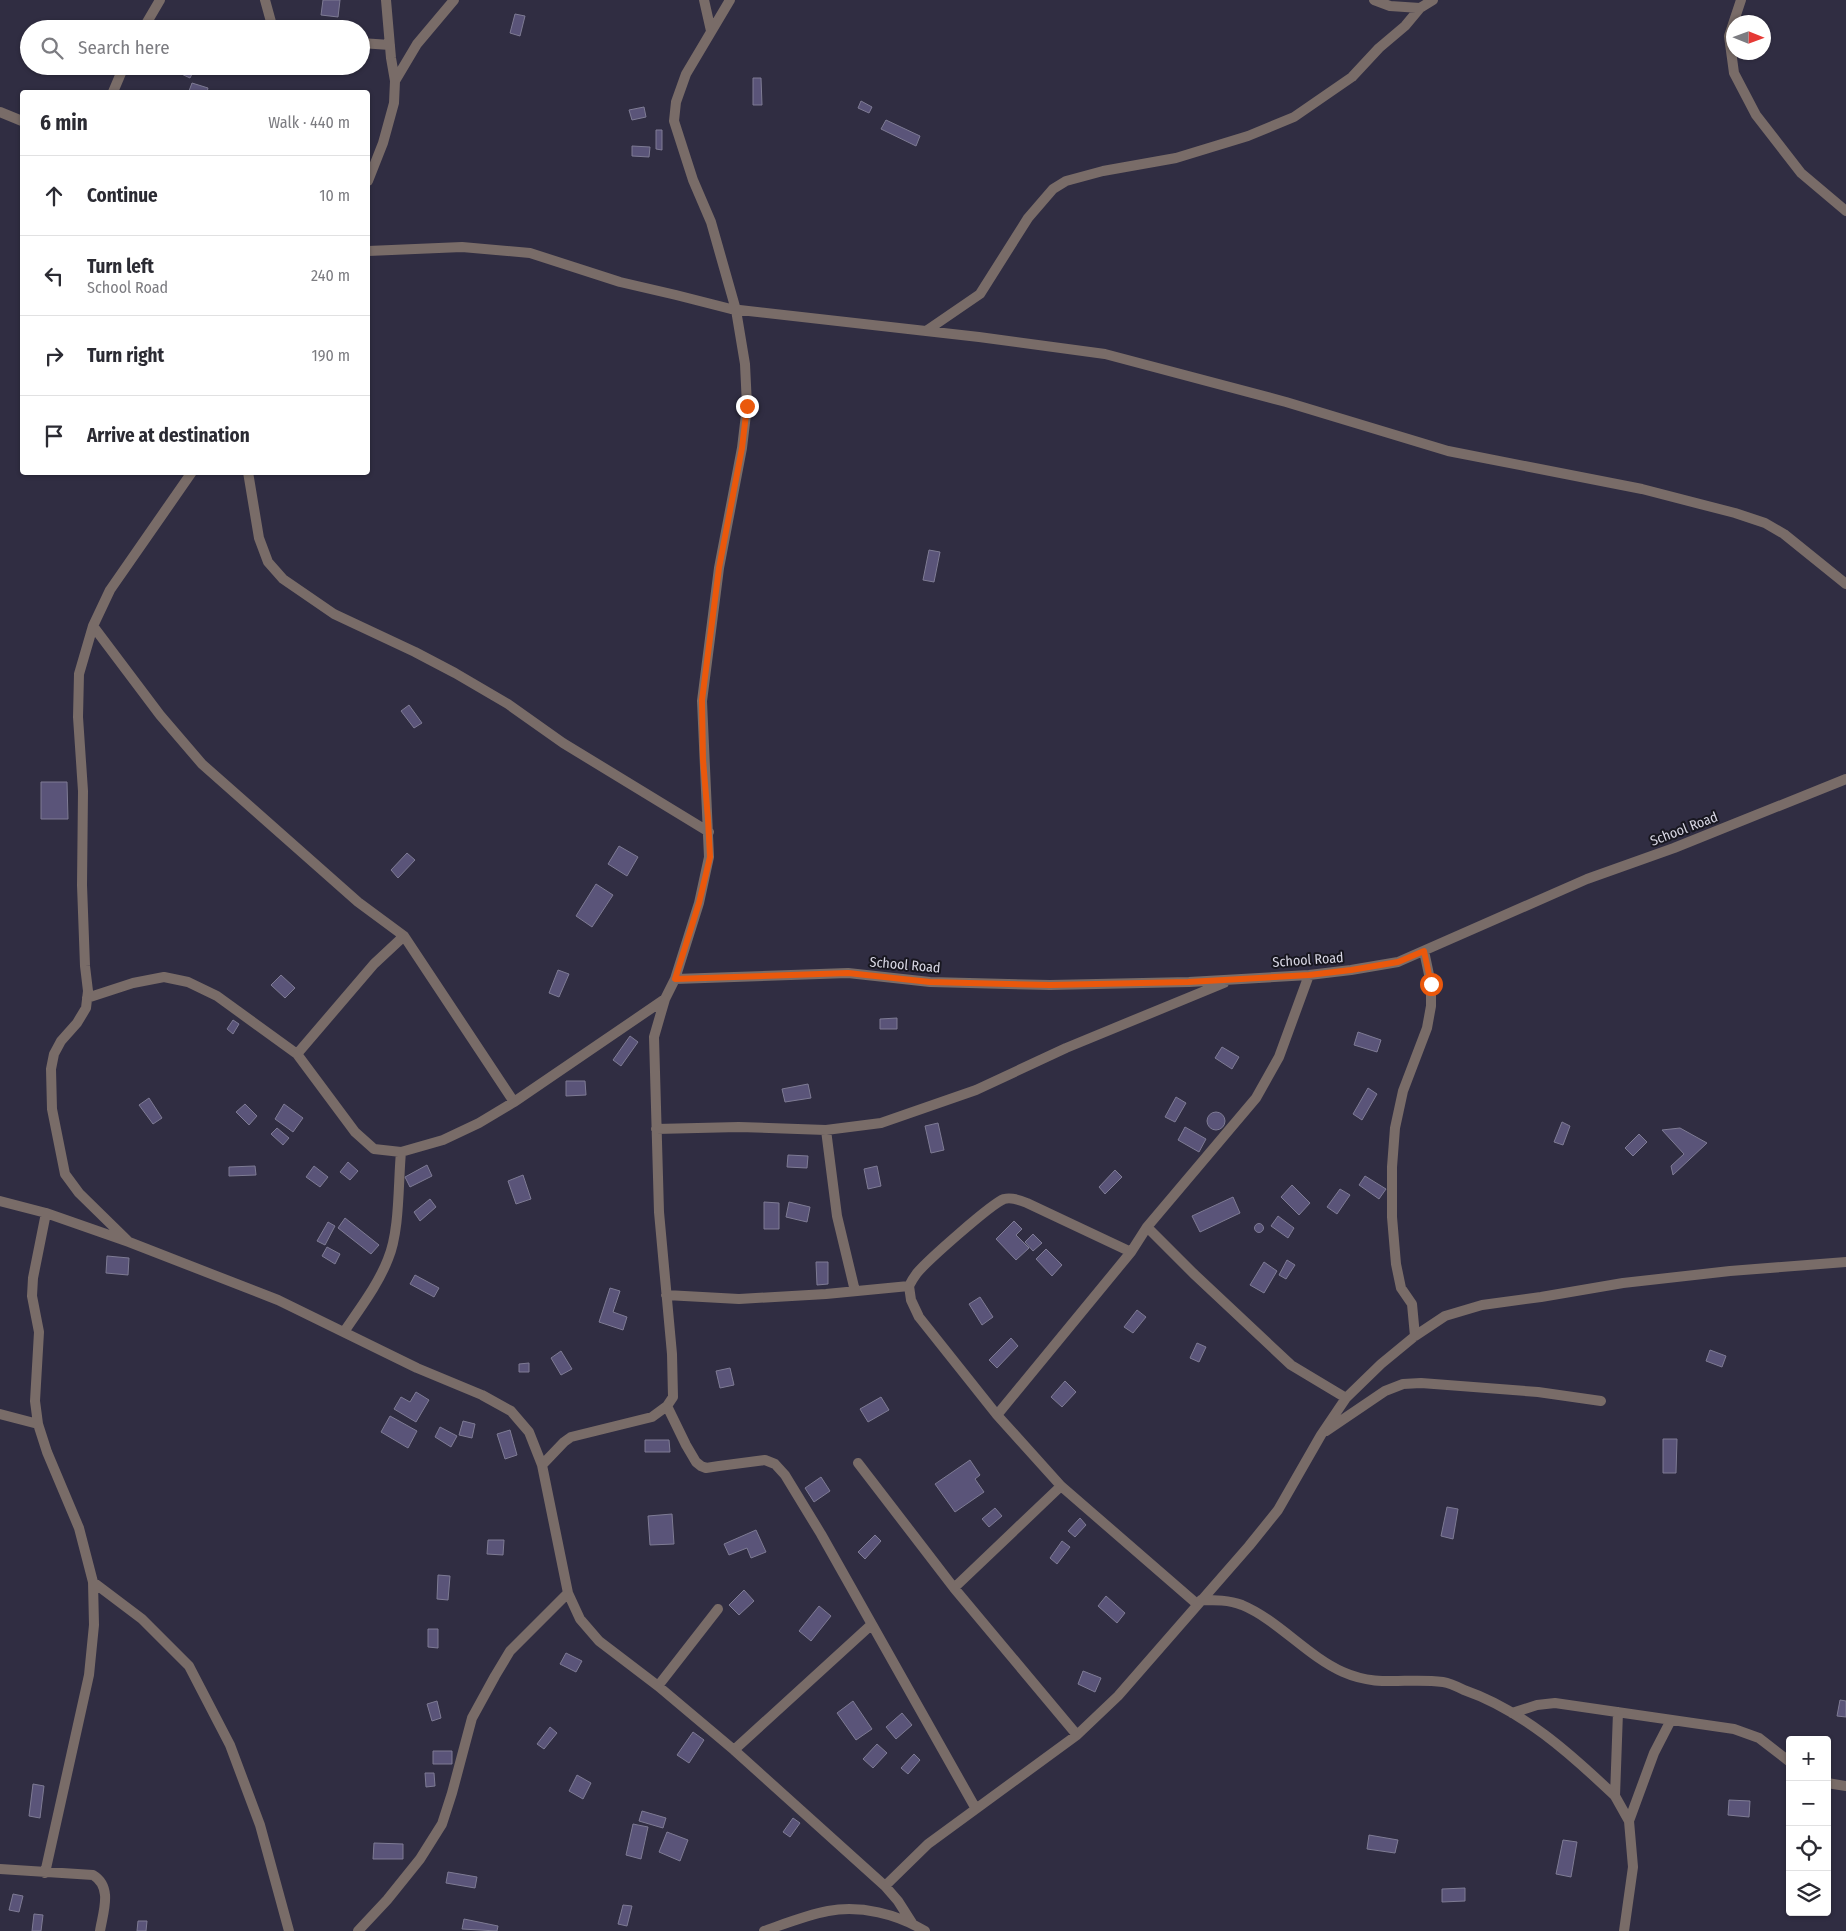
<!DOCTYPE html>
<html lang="en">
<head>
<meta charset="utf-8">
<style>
  :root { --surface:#fff; --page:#f7f7f7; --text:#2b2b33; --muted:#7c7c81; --line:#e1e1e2 }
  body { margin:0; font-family:"Fira Sans Condensed",sans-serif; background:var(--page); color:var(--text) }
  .controls { position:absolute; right:15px; bottom:15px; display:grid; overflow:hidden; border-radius:5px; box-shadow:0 1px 4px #0004 }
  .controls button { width:45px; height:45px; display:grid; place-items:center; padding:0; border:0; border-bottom:1px solid var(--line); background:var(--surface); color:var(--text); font:25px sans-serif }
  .compass { position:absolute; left:1726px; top:15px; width:45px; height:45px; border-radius:50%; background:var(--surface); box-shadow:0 1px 4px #0004; rotate:91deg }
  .stop { position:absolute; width:15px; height:15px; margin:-11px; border:4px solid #ea580c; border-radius:50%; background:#fff }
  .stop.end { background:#ea580c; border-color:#fff; box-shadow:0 1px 5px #0008 }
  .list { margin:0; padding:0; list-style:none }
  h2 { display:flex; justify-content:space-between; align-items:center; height:65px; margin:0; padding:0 20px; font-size:21px }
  h2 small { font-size:16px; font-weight:400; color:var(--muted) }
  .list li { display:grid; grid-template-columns:32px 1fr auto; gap:15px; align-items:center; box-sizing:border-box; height:80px; padding:0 20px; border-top:1px solid var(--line) }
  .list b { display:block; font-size:19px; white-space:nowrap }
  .list p { margin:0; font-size:16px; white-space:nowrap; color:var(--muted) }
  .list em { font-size:16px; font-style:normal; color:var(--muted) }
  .icon { flex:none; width:28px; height:28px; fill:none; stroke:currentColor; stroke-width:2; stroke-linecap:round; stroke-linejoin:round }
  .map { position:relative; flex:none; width:1846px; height:1931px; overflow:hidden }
  .search { position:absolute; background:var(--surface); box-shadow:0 1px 4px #0004; left:20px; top:20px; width:350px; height:55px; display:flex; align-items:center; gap:12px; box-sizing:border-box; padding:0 18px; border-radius:28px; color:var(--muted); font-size:19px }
  .panel { position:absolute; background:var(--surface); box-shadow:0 1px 4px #0004; left:20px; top:90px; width:350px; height:385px; border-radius:5px }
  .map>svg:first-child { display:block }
  .building { fill:#5a5479; stroke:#7e7b94 }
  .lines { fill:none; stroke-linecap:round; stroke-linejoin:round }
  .street { stroke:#796c68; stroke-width:10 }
  .route { stroke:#ea580c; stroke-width:6 }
  .labels { text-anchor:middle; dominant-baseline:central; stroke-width:4; stroke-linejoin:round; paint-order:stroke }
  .street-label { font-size:14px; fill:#d7d6e3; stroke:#181720 }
</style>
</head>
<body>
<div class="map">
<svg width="1846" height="1931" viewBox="0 0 1846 1931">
  <rect width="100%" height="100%" fill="#302d42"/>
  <path class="building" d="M323,0H340L338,17L321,15Z
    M515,14L525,16L520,36L510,33Z
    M177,66H196L190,78L175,71Z
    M753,78H761L762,105H753Z
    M192,83L208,88L207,92L189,91Z
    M861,101L872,107L869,113L858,108Z
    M644,107L646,117L632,120L629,110Z
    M886,120L920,136L916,146L881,129Z
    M656,130H662V150L656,149Z
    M632,146L650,147L649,157L632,156Z
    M929,550L940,552L934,582L923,580Z
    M409,705L422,723L414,728L401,711Z
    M41,782H67L68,819H41Z
    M619,846L638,857L627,876L608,864Z
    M407,853L415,860L398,878L391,870Z
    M596,884L613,895L592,927L576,916Z
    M558,970L569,974L559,997L549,993Z
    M281,975L295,988L285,998L271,985Z
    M897,1018V1029H880V1019Z
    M233,1020L239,1024L233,1034L227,1029Z
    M1358,1032L1381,1040L1377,1052L1354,1045Z
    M630,1036L638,1042L621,1066L613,1060Z
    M1222,1047L1239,1057L1232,1069L1215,1058Z
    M566,1081H585L586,1095L566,1096Z
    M808,1084L811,1098L785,1102L782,1089Z
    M1368,1088L1377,1094L1362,1120L1353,1114Z
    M1176,1097L1186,1103L1175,1122L1165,1117Z
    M149,1098L162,1118L153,1124L139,1105Z
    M245,1104L257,1116L249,1125L236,1112Z
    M284,1104L303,1118L293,1132L275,1119Z
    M1207 1121a9 9 0 1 1 18 0a9 9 0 1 1-18 0Z
    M1562,1122L1570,1126L1563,1145L1554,1142Z
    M938,1123L944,1150L931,1153L925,1126Z
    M1185,1127L1206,1139L1199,1152L1178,1140Z
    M277,1128L289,1138L283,1145L271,1134Z
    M1680,1128L1707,1143L1673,1175L1671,1166L1684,1154L1662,1130Z
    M1639,1134L1647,1142L1633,1156L1625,1148Z
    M788,1155L808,1156L807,1168L787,1167Z
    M348,1162L358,1171L350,1180L340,1172Z
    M427,1165L432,1176L410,1187L405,1177Z
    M255,1166L256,1175L229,1176V1167Z
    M314,1166L328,1177L320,1187L306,1177Z
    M877,1166L881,1186L868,1189L864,1169Z
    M1115,1170L1122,1177L1105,1194L1099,1187Z
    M523,1175L531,1199L516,1204L508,1181Z
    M1365,1176L1386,1189L1379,1199L1359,1185Z
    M1292,1185L1310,1203L1299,1215L1281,1197Z
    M1340,1189L1350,1195L1337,1214L1327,1207Z
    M1233,1197L1240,1213L1200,1232L1192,1216Z
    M430,1199L436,1207L420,1221L414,1212Z
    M764,1202L779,1203V1229H764Z
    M789,1202L810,1207L807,1222L786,1217Z
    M1278,1216L1294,1228L1288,1238L1271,1226Z
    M345,1218L379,1245L371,1254L338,1228Z
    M1014,1221L1022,1229L1016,1235L1029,1248L1016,1260L996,1239Z
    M328,1222L335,1226L325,1245L317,1241Z
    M1254.5 1228a4.5 4.5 0 1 1 9 0a4.5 4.5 0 1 1-9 0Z
    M1033,1234L1042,1243L1033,1251L1025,1242Z
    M327,1247L340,1254L335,1264L322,1256Z
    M1046,1249L1062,1265L1052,1276L1036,1259Z
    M107,1256L129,1258L128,1275L106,1273Z
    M1287,1260L1295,1265L1286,1279L1279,1275Z
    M816,1262H828V1284L817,1285Z
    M1264,1262L1277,1271L1264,1293L1250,1285Z
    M415,1275L439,1288L434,1297L410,1284Z
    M610,1288L620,1291L613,1312L627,1317L623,1330L599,1322Z
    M980,1297L993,1317L982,1325L969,1304Z
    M1137,1310L1146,1317L1133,1333L1124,1327Z
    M1011,1338L1018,1346L997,1368L989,1360Z
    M1197,1343L1206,1347L1199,1362L1190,1358Z
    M1710,1350L1726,1356L1722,1367L1706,1361Z
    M561,1351L572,1369L561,1375L551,1358Z
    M529,1363V1372H519V1364Z
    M730,1368L734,1385L720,1388L716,1371Z
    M1065,1381L1076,1392L1062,1407L1051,1397Z
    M416,1392L429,1400L416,1422L394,1409L401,1397L410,1402Z
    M881,1397L889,1410L868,1422L860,1409Z
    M390,1416L417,1431L408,1448L381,1432Z
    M463,1421L475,1424L472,1438L459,1435Z
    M440,1427L457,1436L451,1447L435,1437Z
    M510,1430L517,1455L505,1459L497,1434Z
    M1663,1439H1677L1676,1473H1663Z
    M645,1440H669L670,1452H645Z
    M970,1460L980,1475L975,1479L984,1492L955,1512L935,1484Z
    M821,1477L830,1491L814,1502L805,1488Z
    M1447,1507L1458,1509L1453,1539L1441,1536Z
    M995,1508L1002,1516L989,1527L982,1519Z
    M672,1514L674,1544L650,1545L648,1516Z
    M1080,1518L1086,1525L1075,1537L1068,1531Z
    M756,1530L766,1552L751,1558L747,1548L729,1555L724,1544Z
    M875,1535L881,1541L865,1559L858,1552Z
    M488,1540H504L503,1555L487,1554Z
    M1062,1541L1070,1547L1057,1564L1050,1558Z
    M438,1575L450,1576L448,1600L437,1599Z
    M744,1590L754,1601L739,1615L729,1605Z
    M1106,1596L1125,1613L1117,1623L1098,1606Z
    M819,1606L831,1616L811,1641L799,1631Z
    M428,1629H438V1648L428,1647Z
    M566,1653L582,1661L576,1672L560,1664Z
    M1083,1671L1101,1678L1095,1692L1078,1684Z
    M1840,1700L1846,1701V1717L1837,1716Z
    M437,1701L441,1718L432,1721L427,1704Z
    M853,1701L872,1729L856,1740L837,1713Z
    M902,1713L912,1725L896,1739L886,1727Z
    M550,1727L557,1733L544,1749L537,1744Z
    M693,1732L704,1740L689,1763L677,1755Z
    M877,1744L887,1753L873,1768L863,1759Z
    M433,1751H452V1764H433Z
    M914,1754L920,1760L908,1774L901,1768Z
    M425,1773H434L435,1786L426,1787Z
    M577,1775L591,1783L583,1799L569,1791Z
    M33,1784L44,1786L40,1818L29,1816Z
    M1729,1800L1750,1801L1749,1817L1728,1815Z
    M642,1811L666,1818L663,1828L639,1821Z
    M793,1818L800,1823L790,1837L783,1832Z
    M633,1824L648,1827L641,1859L626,1855Z
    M667,1832L688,1840L680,1861L659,1852Z
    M1369,1835L1398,1840L1395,1853L1367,1849Z
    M1563,1840L1577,1842L1571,1877L1556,1874Z
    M374,1843L403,1844V1859H373Z
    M448,1872L477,1877L475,1888L446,1883Z
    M1465,1888V1901L1442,1902V1889Z
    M13,1894L23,1896L19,1912L9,1910Z
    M623,1905L632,1906L627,1926L618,1924Z
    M34,1914L43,1915L41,1931H32Z
    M464,1919L498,1926L497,1931L462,1929Z
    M138,1921H147L146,1931H137Z"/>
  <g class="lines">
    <path class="street" d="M265,0L273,29
      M386,0L391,58L395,81
      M704,0L711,31
      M1374,0L1390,6L1420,8
      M1741,0L1729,36L1734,73L1756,115L1801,173L1846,211
      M143,29L160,0
      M361,43L390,45
      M113,92L124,66
      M0,112L22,121
      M368,181L383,143L394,103L395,81L417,44L454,0
      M368,251L462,247L530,253L620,282L676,295L731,309L979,337L1105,354L1286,402L1448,451L1642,489L1735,513L1765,523L1784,534L1846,584
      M926,331L980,294L1028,218L1053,189L1066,181L1103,171L1176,158L1248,136L1294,117L1352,77L1379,48L1405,26L1420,8L1433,0
      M248,472L259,538L268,562L283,579L334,614L415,652L455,673L508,704L563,743L709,832
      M93,626L160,715L202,764L358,902L404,936L514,1102
      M675,979L848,973L930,982L1050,985L1189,982L1309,975L1351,970L1398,962L1587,879L1674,848L1846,779
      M87,998L133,983L164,977L188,982L217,996L297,1054L355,1132L374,1149L401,1152L443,1140L479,1123L514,1102L665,999
      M297,1054L374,964L404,936
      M656,1129L739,1127L826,1130L881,1123L976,1090L1066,1048L1224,983
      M826,1130L837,1216L855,1291
      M0,1201L46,1213L129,1242L278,1300L417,1368L482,1395L511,1411L529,1432L542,1465L568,1593L580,1619L599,1641L658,1686L734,1750L885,1886L898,1901L912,1923
      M1147,1227L1193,1273L1291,1365L1346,1398
      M127,1240L79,1193L65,1174L52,1109L51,1069L54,1054L61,1041L77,1023L86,1008L88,991L85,966L82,885L83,791L78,717L79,674L93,626L110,590L192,472
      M1131,1252L1027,1203C1020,1200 1011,1197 1004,1199C991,1204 928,1260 917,1273C914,1277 911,1282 909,1286L911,1300L919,1317L997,1415L1061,1486L1197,1604
      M666,1295L739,1299L826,1294L909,1286
      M344,1332C360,1308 378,1285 388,1259C400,1231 398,1183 401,1152
      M1415,1336L1412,1304L1401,1288L1396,1264L1392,1217V1167L1395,1128L1403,1091L1427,1028L1431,1006V984L1424,951
      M667,1406L686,1445L696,1462L701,1466L706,1468L719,1466L765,1460L775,1464L785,1475L821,1534L976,1809
      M0,1414L38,1424
      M997,1415L1131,1252L1147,1227L1256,1098L1279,1057L1309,975
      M1326,1431L1385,1391L1403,1384L1421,1383L1538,1392L1601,1401
      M858,1463L954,1588L1077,1735
      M542,1465L564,1442L571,1437L652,1417L667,1406L673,1397L672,1354L659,1212L654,1037L665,999L675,979L699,903L709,857L702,701L719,568L742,448L747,406L745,364L736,310L711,222L693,180L674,121L676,102L686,74L730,0
      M93,1582L142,1619L189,1666L230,1745L260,1825L289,1931
      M954,1588L1061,1486
      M1201,1600C1215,1600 1229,1600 1242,1605C1278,1620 1307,1656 1343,1672C1379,1688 1406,1677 1443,1682C1450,1683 1458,1687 1464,1690C1522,1710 1571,1754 1615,1796
      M658,1686L718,1609
      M1618,1712L1615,1796L1629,1821L1633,1867L1624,1931
      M1512,1713L1537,1705L1555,1703L1734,1729L1759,1738L1790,1762
      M734,1750L871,1625
      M1827,1783L1846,1786
      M1629,1821L1654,1753L1671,1720
      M0,1869L93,1875C113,1887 103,1912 100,1931
      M45,1873L89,1675L94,1625L93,1582L79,1528L47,1452L38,1424L35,1401L39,1332L32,1296L33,1278L46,1213
      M885,1886L928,1844L1077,1735L1118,1696L1249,1546L1278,1510L1321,1435L1346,1398L1381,1364L1415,1336L1445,1316L1482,1305L1541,1297L1623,1283L1730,1271L1846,1262
      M358,1931L387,1900L420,1859L442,1824L452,1793L472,1718L495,1676L510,1651L568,1593
      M764,1931C784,1924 807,1915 828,1911C861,1905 897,1914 925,1931"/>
  </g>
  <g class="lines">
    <path class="route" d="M747,406L742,448L719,568L702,700L703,760L708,819L710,857L699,903L675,979L848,973L930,982L1050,985L1188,982L1309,975L1351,970L1398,962L1424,951L1431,984"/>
  </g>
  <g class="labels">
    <g class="street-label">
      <text transform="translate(1684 829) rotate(-21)">School Road</text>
      <text transform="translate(1308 960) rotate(-4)">School Road</text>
      <text transform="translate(905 965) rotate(5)">School Road</text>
    </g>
  </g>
</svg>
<div class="controls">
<button>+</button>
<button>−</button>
<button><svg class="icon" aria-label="locate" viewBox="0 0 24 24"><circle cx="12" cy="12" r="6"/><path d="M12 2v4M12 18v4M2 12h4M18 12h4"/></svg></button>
<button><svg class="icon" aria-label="layers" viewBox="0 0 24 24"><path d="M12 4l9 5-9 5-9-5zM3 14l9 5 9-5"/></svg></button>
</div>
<svg class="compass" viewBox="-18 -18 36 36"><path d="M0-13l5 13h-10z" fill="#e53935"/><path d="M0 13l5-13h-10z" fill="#7c7c81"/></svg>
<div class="stop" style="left:1431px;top:984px"></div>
<div class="stop end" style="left:747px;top:406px"></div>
<div class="search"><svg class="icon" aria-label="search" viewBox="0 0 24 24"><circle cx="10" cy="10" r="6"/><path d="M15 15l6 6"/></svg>Search here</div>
<section class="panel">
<h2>6 min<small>Walk · 440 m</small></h2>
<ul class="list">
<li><svg class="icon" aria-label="ahead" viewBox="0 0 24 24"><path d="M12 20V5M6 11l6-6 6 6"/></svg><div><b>Continue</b></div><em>10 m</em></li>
<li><svg class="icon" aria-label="left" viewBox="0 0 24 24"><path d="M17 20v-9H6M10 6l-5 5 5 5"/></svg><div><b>Turn left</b><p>School Road</p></div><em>240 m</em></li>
<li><svg class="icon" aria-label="right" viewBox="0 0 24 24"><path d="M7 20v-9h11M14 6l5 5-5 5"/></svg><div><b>Turn right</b></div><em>190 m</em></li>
<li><svg class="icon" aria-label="arrive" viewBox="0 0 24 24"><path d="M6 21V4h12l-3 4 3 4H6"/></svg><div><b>Arrive at destination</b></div></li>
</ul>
</section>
</div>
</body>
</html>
